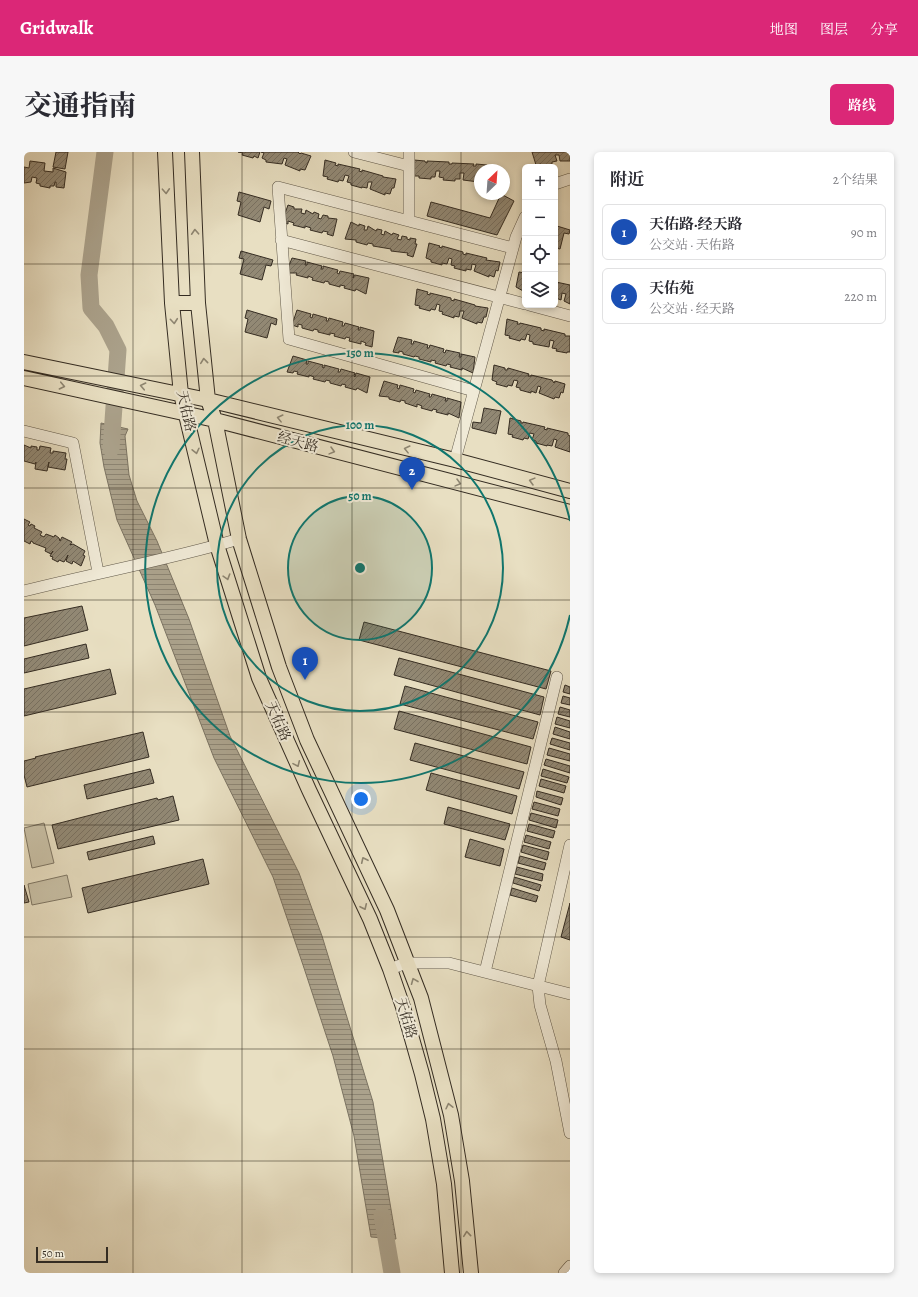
<!DOCTYPE html>
<html lang="zh">
<head>
<meta charset="utf-8">
<style>
  :root { --surface:#fff; --page:#f7f7f7; --text:#2b2b33; --muted:#7c7c81; --line:#e1e1e2; --accent:#db2777 }
  body { margin:0; font-family:Alegreya,"Noto Serif SC",serif; background:var(--page); color:var(--text) }
  .controls { position:absolute; right:12px; top:12px; display:grid; overflow:hidden; border-radius:6px; box-shadow:0 2px 6px #0003 }
  .controls button { width:36px; height:36px; display:grid; place-items:center; padding:0; border:0; border-bottom:1px solid var(--line); background:var(--surface); color:var(--text); font:20px sans-serif }
  .compass { position:absolute; left:450px; top:12px; width:36px; height:36px; border-radius:50%; background:var(--surface); box-shadow:0 2px 6px #0003; rotate:25deg }
  .scale { position:absolute; left:12px; bottom:10px; width:72px; box-sizing:border-box; padding-left:4px; border:2px solid #342c22; border-top:0; font-size:11px; line-height:14px; white-space:nowrap; color:#342c22; -webkit-text-stroke:3px #f0ead7; paint-order:stroke }
  .you { position:absolute; left:337px; top:647px; width:14px; height:14px; margin:-10px; border:3px solid #fff; border-radius:50%; background:#1a73e8; box-shadow:0 0 0 6px #1a73e833 }
  .badge { display:grid; place-items:center; width:26px; height:26px; border-radius:50%; background:var(--accent); color:#fff; font-size:13px; font-weight:700 }
  .pin { position:absolute; translate:-50% -33px; filter:drop-shadow(0 1px 2px #0008) }
  .pin::after { content:''; position:absolute; top:21px; width:14px; height:12px; background:inherit; clip-path:polygon(0 0,100% 0,50% 100%) }
  .list { margin:0; padding:0; list-style:none }
  h2 { display:flex; justify-content:space-between; align-items:center; height:52px; margin:0; padding:0 16px; font-size:17px }
  h2 small { font-size:13px; font-weight:400; color:var(--muted) }
  .list li { display:grid; grid-template-columns:26px 1fr auto; gap:12px; align-items:center; box-sizing:border-box; height:56px; margin:0 8px 8px; padding:0 8px; border:1px solid var(--line); border-radius:6px }
  .list b { display:block; font-size:15px; white-space:nowrap }
  .list p { margin:0; font-size:13px; white-space:nowrap; color:var(--muted) }
  .list em { font-size:13px; font-style:normal; color:var(--muted) }
  .icon { flex:none; width:22px; height:22px; fill:none; stroke:currentColor; stroke-width:2; stroke-linecap:round; stroke-linejoin:round }
  .map { position:relative; flex:none; width:546px; height:1121px; overflow:hidden; border-radius:6px }
  header { display:flex; align-items:center; gap:24px; box-sizing:border-box; height:56px; padding:0 20px; background:var(--accent); color:#fff }
  header strong { font-size:19px }
  nav { display:flex; gap:22px; margin-inline-start:auto; font-size:14px }
  .intro { display:flex; align-items:center; justify-content:space-between; box-sizing:border-box; height:96px; padding:0 24px }
  h1 { margin:0; font-size:28px }
  .button { padding:10px 18px; border-radius:6px; background:var(--accent); color:#fff; font-size:14px; font-weight:700 }
  main { display:flex; gap:24px; padding:0 24px }
  aside { flex:1; background:var(--surface); border-radius:6px; box-shadow:0 2px 6px #0003 }
  .map>svg:first-child { display:block }
  .pitch { fill:#c9c1a7; stroke:#7e7664 }
  .water { fill:url(#water-rules); stroke:#7b7362 }
  .lines { fill:none; stroke-linecap:round; stroke-linejoin:round }
  .river { stroke:#aba28c; stroke-width:17 }
  .building { fill:url(#building-hatch); stroke:#342c22 }
  .minor-casing { stroke:#61594a; stroke-width:12 }
  .major-casing { stroke:#342c22; stroke-width:16 }
  .minor { stroke:#f0ead7; stroke-width:11 }
  .major { stroke:#e8dfc2; stroke-width:14 }
  .oneway { stroke:#8e8672 }
  .grid { fill:none; stroke:#342c22; stroke-width:1; stroke-opacity:0.55 }
  .ring { fill:none; stroke:#0f766e; stroke-width:2 }
  .labels { text-anchor:middle; dominant-baseline:central; stroke-width:4; stroke-linejoin:round; paint-order:stroke }
  .street-label { font-size:14px; fill:#342c22; stroke:#f0ead7 }
  .centre { fill:#0f766e; stroke:#f0ead7; stroke-width:2 }
  .ring-label { font-size:12px; text-anchor:middle; font-weight:bold; fill:#0f766e; stroke:#f0ead7; stroke-width:4; stroke-linejoin:round; paint-order:stroke }
</style>
</head>
<body>
<header>
<strong>Gridwalk</strong>
<nav><a>地图</a><a>图层</a><a>分享</a></nav>
</header>
<div class="intro"><h1>交通指南</h1><a class="button">路线</a></div>
<main>
<div class="map">
<svg width="546" height="1121" viewBox="0 0 546 1121">
  <defs>
    <pattern id="water-rules" width="6" height="5" patternUnits="userSpaceOnUse"><rect width="6" height="5" fill="#aba28c"/><path d="M0 2.5h6" fill="none" stroke="#8c8472"/></pattern>
    <pattern id="building-hatch" width="6" height="6" patternUnits="userSpaceOnUse"><rect width="6" height="6" fill="#928975"/><path d="M-1 1l2-2M0 6l6-6M5 7l2-2" fill="none" stroke="#787060"/></pattern>
  </defs>
  <rect width="100%" height="100%" fill="#e8dfc2"/>
  <filter id="stains"><feTurbulence type="fractalNoise" baseFrequency=".005" numOctaves="4"/><feColorMatrix values="0 0 0 0 .2 0 0 0 0 .09 0 0 0 0 .02 0 0 0 .5 -.17"/></filter>
  <radialGradient id="worn" r=".72"><stop offset=".6" stop-color="#630" stop-opacity="0"/><stop offset="1" stop-color="#630" stop-opacity=".3"/></radialGradient>
  <path class="pitch" d="M20,671L30,711L8,716L0,676Z
    M43,723L48,745L8,753L4,732Z"/>
  <path class="water" d="M77,271L104,277L101,284L105,323L113,349L133,389L165,467L206,584L275,721L298,784L349,950L372,1087L347,1085L330,984L309,904L279,813L249,725L190,606L131,453L93,368L80,315L76,291Z"/>
  <g class="lines">
    <path class="river" d="M81,0L65,123L67,156L82,174L94,198L87,297
      M358,1063L368,1121"/>
  </g>
  <path class="building" d="M32,0H44L41,17L29,15Z
    M214,0H236L234,6L230,4L229,6L218,3L219,1Z
    M237,0H274L276,2L277,1L287,4L281,18L276,17V19L261,13L263,7L260,6L258,12L242,10V8L238,6L240,1Z
    M508,0H546V9H536L535,3H531L533,9L528,10V12L517,14V12L512,13Z
    M301,8L312,11L311,13L314,14V12L336,17L335,19L338,20V18L359,24V25L372,27L370,36H368L366,42L361,41V43L346,37L348,30H344L343,36L338,35V36L327,33V31L323,30L325,24L321,23L319,29L315,28L314,30L303,27L304,25L299,24Z
    M390,8L401,9V10L403,11V9L425,10V12H428V11L450,12L449,14H452V12L463,13V18H456L455,30L439,28L440,21H436V27H431V29L419,28L420,26L415,25L416,19H412L411,25H407V27L395,26V24H390Z
    M6,9L21,11L20,19L29,20V16L42,20L40,36L32,35V30H31L30,34H26V36L16,34V32L12,31L13,26L8,25L7,30L0,31V15L5,16Z
    M215,40L247,49L245,57L240,55L236,70L214,63L217,50L213,49Z
    M477,42L490,49L473,83L403,64L407,50L466,66Z
    M264,53L270,55V57H278L277,61L281,62L282,58L289,62L290,60L295,62L294,66L297,67L299,63L304,64V66L313,67L309,84L303,82L304,80L299,79L298,81L286,78L287,76L281,74V76L269,73L270,71L264,69V72L258,70Z
    M327,70L335,74V72L341,74L340,78H343L344,74L352,79L353,77L358,78L357,82L360,83L361,79L368,83L369,81L375,83L373,87L377,88L378,84L383,85V87L386,88V86L392,87L391,92H393L389,105L383,103L384,101L367,99V97L349,94V92L344,91L343,93L332,90V88L321,87Z
    M533,74L546,78L545,82L540,81L536,97L532,96L531,99V76L532,77Z
    M405,91L416,94L415,95L418,96V94L439,100V102L442,103V101L463,106L462,108L476,110L474,119L472,118L470,125L465,123V125L450,119L452,113L448,112L447,118L442,117V119L430,116L431,114L427,113L428,107L425,106L423,112L418,111V113L407,110V108L402,106Z
    M217,99L249,108L247,114L242,113L238,128L216,122L220,107L215,106Z
    M268,106L282,109L281,113H283V110L298,114L297,117H299V114L314,118L313,121L315,122L316,119L330,122L329,126L331,123L345,126L342,142L332,137L331,139L320,136L321,134L316,133V135L305,132V130L301,129L300,131L288,128L289,126L284,124V126L272,123L273,121H262Z
    M495,120L501,121V140L492,135Z
    M532,130L546,133V152L540,149L542,142L538,141L537,148L532,146L531,148Z
    M393,137L404,140L403,142L406,143V141L427,146V148L430,149V147L451,153V154L464,156L462,165H460L458,171L453,170V172L438,166L440,159H436L435,165L430,164V166L418,162L419,160L415,159L416,153L413,152L411,158L407,157L406,159L395,156L396,154L391,153Z
    M223,158L253,167L252,173L247,171L243,186L221,180L224,167L221,166Z
    M273,158L287,162L286,165L288,166L289,162L303,166L302,169H304L305,166L319,170L318,174H320L321,171L335,175L334,178H336V175L350,179L348,195L341,193L342,191L337,189V192L325,189L326,186L322,185L321,187L310,184L311,182L306,181V183L294,180V178L290,177L289,179L278,176V173L274,172V175L268,173Z
    M483,167L494,170L493,172H496V171L517,176V178L520,179V177L541,182V184H546V200H543V201L532,199L533,197L528,196L530,189L526,188L525,195L509,192V190L505,189L506,183L503,182L501,188L497,187L496,189L485,186L486,184L481,183Z
    M374,185L388,188L387,192H389L390,189L404,193L403,196H405L406,193L420,197L419,200L421,201L422,198L436,201L435,205H437V202L451,205L449,221L438,216V218L426,215L427,213L423,212L422,214L411,211L412,209L407,208V210L395,207V205L391,204L390,205L379,202V200L375,199V201L369,200Z
    M269,204L283,208L282,212H284V209L299,213L298,215L300,216V213L315,217L314,220H316L317,217L331,221L330,224L331,225L332,221L346,225L343,241L333,236L332,238L321,235L322,233L318,232L317,234L306,231V229L302,228L301,230L289,227L290,225L285,223V225L273,222L274,220L270,219L269,221L263,220Z
    M470,213L481,216V218H483L484,216L505,222L504,224H507V223L528,228L530,231L531,229L541,232L539,241L537,240L535,246L531,245L530,247L515,241L517,235L514,234L512,241L507,239V241L496,238V236L492,235L494,229L490,228L488,234L484,233L483,235L472,232L473,230L468,228Z
    M360,229L374,233L373,236L375,237L376,233L390,237L389,240L391,241L392,238L406,242L405,245H407L408,242L422,246L421,249H423V246L437,250L435,266L424,261V263L412,260L413,258L409,257L408,259L397,256L398,254L393,252V255L381,251V249L377,248L376,250L365,247V245L355,244Z
    M460,256L477,259L472,282L448,276L449,270L457,271Z
    M486,266L497,269V271H499V270L521,275L520,277L523,278V276L544,281V283L546,284V300L531,295L533,288L530,287L528,294L523,293V294L512,291V289L508,288L510,282L506,281L504,287L500,286L499,288L488,285L489,283L484,282Z
    M0,293L7,296V294L13,295V298H15L16,294L27,296L26,301H29V299L42,301L41,307H43L41,318L24,315L25,310L23,319L11,317L12,310L11,312L0,309Z
    M0,367L6,370L4,373L6,374L7,372L11,374L10,376L18,380L16,383L20,385L22,382L30,385L31,383L35,386L36,389L38,385L48,390L46,393L49,392L61,399L59,403L61,404L57,414L49,409L48,412L42,409L44,403L40,410L35,408L34,410L28,407L29,405L26,404L29,399L27,402L21,399L22,396L9,391V390L7,389L6,392L0,389Z
    M58,454L64,478L0,494V466Z
    M340,470L527,519L522,537L335,488Z
    M62,492L65,506L0,521V507Z
    M375,506L520,545L516,563L370,523Z
    M86,517L92,542L0,564V537Z
    M541,533L546,535V542L539,540Z
    M381,534L514,570L509,587L376,552Z
    M539,544L546,546V553L537,551Z
    M536,555L546,558V565L534,562Z
    M375,559L507,595L503,612L370,577Z
    M533,565L546,569V576L531,572Z
    M531,575L546,580V587L529,582Z
    M119,580L125,605L3,635L0,623V609L12,606L11,605Z
    M528,586L546,591V598L526,592Z
    M391,591L500,620L495,637L386,608Z
    M525,596L546,602V609L523,603Z
    M522,607L546,614V621L520,613Z
    M126,617L130,631L63,647L60,633Z
    M519,617L545,625L543,631L517,624Z
    M407,621L493,644L488,662L402,638Z
    M517,627L542,634L540,641L515,634Z
    M513,639L539,646L537,653L512,645Z
    M149,644L155,668L34,697L28,673L133,646L134,648Z
    M510,650L536,657L534,664L508,657Z
    M424,655L486,672L481,688L420,672Z
    M507,661L534,668L532,676L505,668Z
    M505,672L531,679L529,686L503,679Z
    M502,683L527,690L525,697L500,690Z
    M129,684L131,692L65,708L63,700Z
    M446,687L480,697L476,714L441,705Z
    M499,693L525,700L523,708L497,700Z
    M496,704L522,711L520,718L494,711Z
    M179,707L185,732L64,761L58,736Z
    M493,715L519,722L518,729L491,722Z
    M490,725L517,733L515,739L489,731Z
    M0,733L5,750L0,751Z
    M488,736L514,744L512,750L486,743Z
    M546,751V788L537,785Z"/>
  <g class="lines">
    <defs>
      <path id="minor" d="M330,0L385,14
        M385,0V69
        M531,32L546,27
        M257,88L501,152
        M505,153L546,164
        M450,239L265,187L254,35L489,96
        M0,279L49,291L74,420
        M431,308L492,85L501,65
        M0,439C71,421 144,408 215,387
        M546,693L514,834L516,853L532,909L546,981
        M366,817L382,811H425L546,842
        M461,820L533,525
        M540,1121L546,1114"/>
      <path id="major" d="M141,0L148,151L157,242L193,393L235,526L285,638L346,767L366,817L379,855L398,922L409,967L420,1032L428,1121
        M168,0L174,151L184,248L191,268L215,387L255,515L283,588L363,758L397,846L427,963L438,1029L447,1121
        M148,151H174
        M0,210L184,248L431,308L546,339
        M0,226L191,268L546,360"/>
    </defs>
    <use href="#minor" class="minor-casing"/>
    <use href="#major" class="major-casing"/>
    <use href="#minor" class="minor"/>
    <use href="#major" class="major"/>
  </g>
  <defs><path id="oneway-chevron" d="M-2-3.5L2.5 0L-2 3.5" fill="none" stroke-width="1.6" stroke-linecap="round" stroke-linejoin="round"/></defs>
  <g class="oneway">
    <use href="#oneway-chevron" transform="translate(142 39) rotate(87)"/>
    <use href="#oneway-chevron" transform="translate(171 80) rotate(-93)"/>
    <use href="#oneway-chevron" transform="translate(150 169) rotate(85)"/>
    <use href="#oneway-chevron" transform="translate(180 209) rotate(-96)"/>
    <use href="#oneway-chevron" transform="translate(38 234) rotate(12)"/>
    <use href="#oneway-chevron" transform="translate(119 234) rotate(-168)"/>
    <use href="#oneway-chevron" transform="translate(256 266) rotate(-166)"/>
    <use href="#oneway-chevron" transform="translate(383 297) rotate(-166)"/>
    <use href="#oneway-chevron" transform="translate(172 299) rotate(77)"/>
    <use href="#oneway-chevron" transform="translate(308 299) rotate(15)"/>
    <use href="#oneway-chevron" transform="translate(508 329) rotate(-165)"/>
    <use href="#oneway-chevron" transform="translate(434 331) rotate(15)"/>
    <use href="#oneway-chevron" transform="translate(203 425) rotate(73)"/>
    <use href="#oneway-chevron" transform="translate(273 612) rotate(66)"/>
    <use href="#oneway-chevron" transform="translate(340 708) rotate(-115)"/>
    <use href="#oneway-chevron" transform="translate(340 755) rotate(65)"/>
    <use href="#oneway-chevron" transform="translate(390 829) rotate(-112)"/>
    <use href="#oneway-chevron" transform="translate(425 954) rotate(-103)"/>
    <use href="#oneway-chevron" transform="translate(443 1082) rotate(-96)"/>
  </g>
  <path class="grid" d="M109,0V1121M218,0V1121M328,0V1121M437,0V1121M0,112H501M531,112H546M0,224H546M0,336H546M0,448H546M0,560H546M0,673H546M0,785H546M0,897H546M0,1009H546"/>
  <circle cx="336" cy="416" r="72" fill="#0f766e" fill-opacity=".12"/>
  <g class="ring">
    <circle cx="336" cy="416" r="72"/>
    <circle cx="336" cy="416" r="143"/>
    <path d="M546 463A215 215 0 1 1 546 369"/>
  </g>
  <g class="labels">
    <g class="street-label">
      <text transform="translate(162 259) rotate(77)">天佑路</text>
      <text transform="translate(274 290) rotate(15)">经天路</text>
      <text transform="translate(254 569) rotate(66)">天佑路</text>
      <text transform="translate(382 866) rotate(73)">天佑路</text>
    </g>
  </g>
  <circle cx="336" cy="416" r="6" class="centre"/>
  <g class="ring-label">
    <text x="336" y="205">150 m</text>
    <text x="336" y="277">100 m</text>
    <text x="336" y="348">50 m</text>
  </g>
  <rect width="100%" height="100%" filter="url(#stains)"/>
  <rect width="100%" height="100%" fill="url(#worn)"/>
</svg>
<div class="controls">
<button>+</button>
<button>−</button>
<button><svg class="icon" aria-label="locate" viewBox="0 0 24 24"><circle cx="12" cy="12" r="6"/><path d="M12 2v4M12 18v4M2 12h4M18 12h4"/></svg></button>
<button><svg class="icon" aria-label="layers" viewBox="0 0 24 24"><path d="M12 4l9 5-9 5-9-5zM3 14l9 5 9-5"/></svg></button>
</div>
<svg class="compass" viewBox="-18 -18 36 36"><path d="M0-13l5 13h-10z" fill="#e53935"/><path d="M0 13l5-13h-10z" fill="#7c7c81"/></svg>
<div class="scale">50 m</div>
<div class="you"></div>
<div class="pin badge" style="left:281px;top:528px;background:#1a4fb4">1</div>
<div class="pin badge" style="left:388px;top:338px;background:#1a4fb4">2</div>
</div>
<aside>
<h2>附近<small>2个结果</small></h2>
<ul class="list">
<li><span class="badge" style="background:#1a4fb4">1</span><div><b>天佑路·经天路</b><p>公交站 · 天佑路</p></div><em>90 m</em></li>
<li><span class="badge" style="background:#1a4fb4">2</span><div><b>天佑苑</b><p>公交站 · 经天路</p></div><em>220 m</em></li>
</ul>
</aside>
</main>
</body>
</html>
